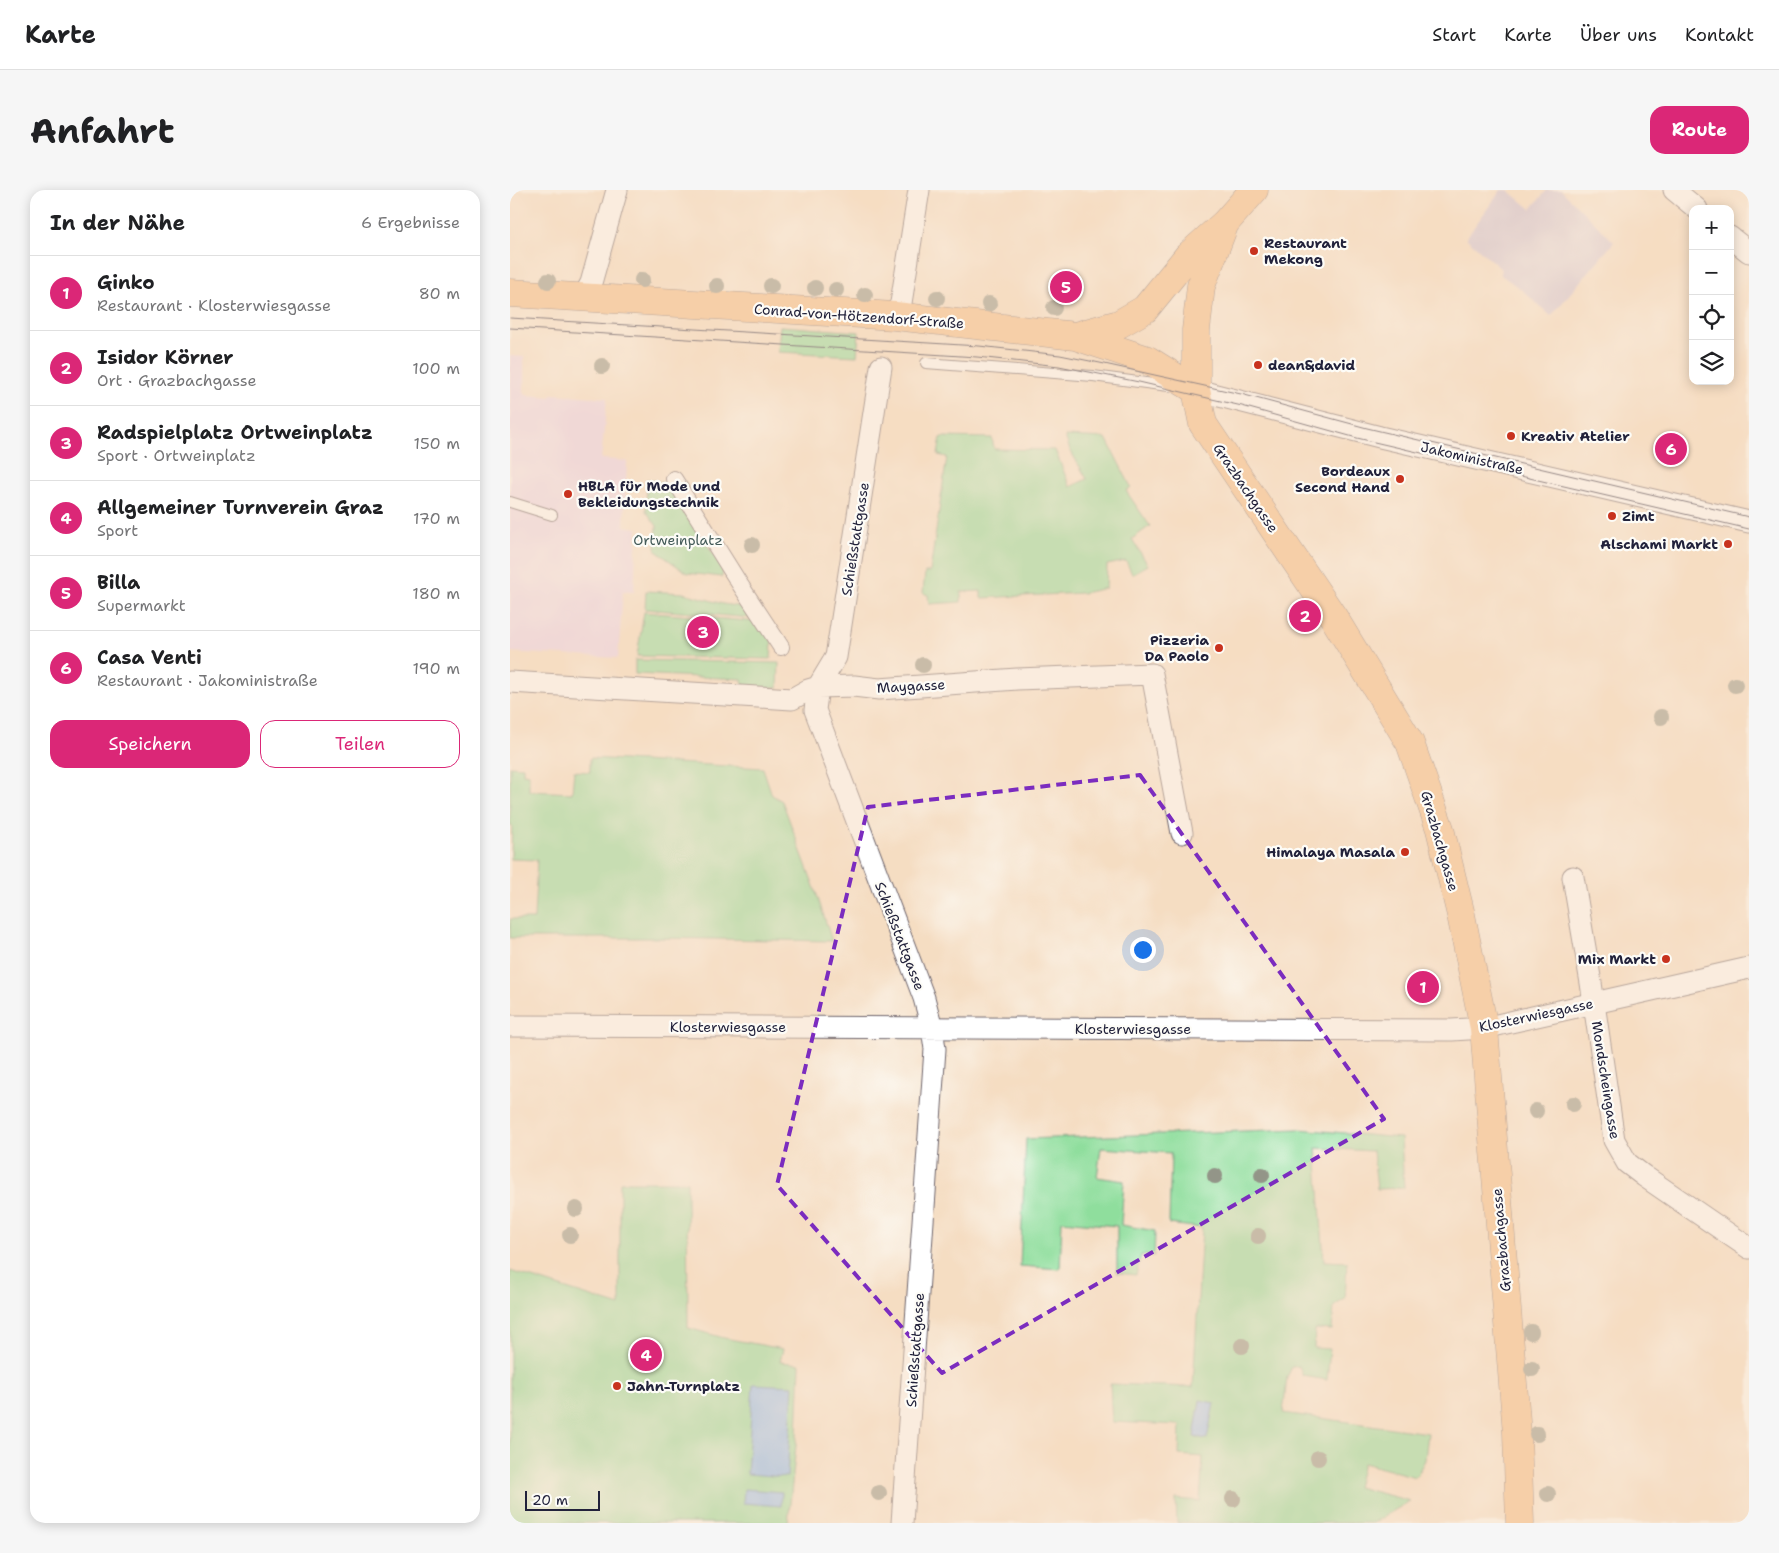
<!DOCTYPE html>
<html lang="de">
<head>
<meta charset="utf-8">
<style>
  :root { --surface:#fff; --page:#f6f6f6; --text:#202124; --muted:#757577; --line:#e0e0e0; --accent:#db2777 }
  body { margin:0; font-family:"Shantell Sans",sans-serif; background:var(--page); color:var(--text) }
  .controls { position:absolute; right:15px; top:15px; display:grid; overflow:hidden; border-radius:10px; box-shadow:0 2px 12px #0003 }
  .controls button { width:45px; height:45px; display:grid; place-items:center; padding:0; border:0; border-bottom:1px solid var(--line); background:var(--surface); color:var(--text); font:25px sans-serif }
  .scale { position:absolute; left:15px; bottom:12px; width:75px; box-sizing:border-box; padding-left:5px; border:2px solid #22223b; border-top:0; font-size:14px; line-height:18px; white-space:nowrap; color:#22223b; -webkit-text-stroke:4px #fdfcf7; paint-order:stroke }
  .you { position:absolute; left:632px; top:759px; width:18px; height:18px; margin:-12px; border:4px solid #fff; border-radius:50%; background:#1a73e8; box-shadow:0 0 0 8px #1a73e833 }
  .badge { display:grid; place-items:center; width:32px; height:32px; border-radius:50%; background:var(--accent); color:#fff; font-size:16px; font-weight:700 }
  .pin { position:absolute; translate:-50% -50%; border:2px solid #fff; box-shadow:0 1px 5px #0006 }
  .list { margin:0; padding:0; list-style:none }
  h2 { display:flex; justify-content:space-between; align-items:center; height:65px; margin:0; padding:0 20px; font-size:21px }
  h2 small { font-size:16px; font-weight:400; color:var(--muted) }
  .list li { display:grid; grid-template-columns:32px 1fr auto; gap:15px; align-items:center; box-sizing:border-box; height:75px; padding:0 20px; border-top:1px solid var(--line) }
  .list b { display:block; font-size:19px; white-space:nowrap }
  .list p { margin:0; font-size:16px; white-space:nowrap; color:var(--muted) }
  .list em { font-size:16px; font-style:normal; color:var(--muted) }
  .actions { display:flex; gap:10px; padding:15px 20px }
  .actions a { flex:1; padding:11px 0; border:1px solid var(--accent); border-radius:15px; text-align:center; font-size:18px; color:var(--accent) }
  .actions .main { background:var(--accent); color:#fff }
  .icon { flex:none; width:28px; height:28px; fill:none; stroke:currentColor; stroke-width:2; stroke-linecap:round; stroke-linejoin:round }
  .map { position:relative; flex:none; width:1239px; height:1333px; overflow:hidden; border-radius:15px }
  header { display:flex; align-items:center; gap:30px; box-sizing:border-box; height:70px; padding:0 25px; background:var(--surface); border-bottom:1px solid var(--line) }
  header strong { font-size:24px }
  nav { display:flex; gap:28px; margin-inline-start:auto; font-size:18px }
  .intro { display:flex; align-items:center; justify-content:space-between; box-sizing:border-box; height:120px; padding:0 30px }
  h1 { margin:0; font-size:35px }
  .button { padding:12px 22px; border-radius:15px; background:var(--accent); color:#fff; font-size:18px; font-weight:700 }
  main { display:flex; gap:30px; padding:0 30px }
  aside { flex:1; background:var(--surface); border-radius:15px; box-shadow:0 2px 12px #0003 }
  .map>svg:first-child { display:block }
  .built { fill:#e9d2ed }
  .industrial { fill:#c9bfd7 }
  .green { fill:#8fde9d; stroke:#58806c }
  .water { fill:#86baf4; stroke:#546e98 }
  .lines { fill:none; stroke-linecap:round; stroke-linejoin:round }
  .service-casing { stroke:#6c636a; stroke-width:12 }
  .pedestrian-casing { stroke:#6c636a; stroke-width:18 }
  .minor-casing { stroke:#6c636a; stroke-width:23 }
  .primary-casing { stroke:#6c636a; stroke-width:29 }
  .service { stroke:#fff; stroke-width:10 }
  .pedestrian { stroke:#fff; stroke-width:16 }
  .minor { stroke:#fff; stroke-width:21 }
  .primary { stroke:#f6be87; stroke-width:28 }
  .tram { stroke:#22223b; stroke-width:1 }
  .tree { fill:#939588 }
  .marked { fill:none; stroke:#7b2cbf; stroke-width:4; stroke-dasharray:10 6; stroke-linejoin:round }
  .poi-dot { fill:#c8321e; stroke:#fdfcf7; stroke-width:2 }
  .labels { text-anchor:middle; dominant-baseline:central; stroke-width:4.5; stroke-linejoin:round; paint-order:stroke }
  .poi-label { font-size:14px; font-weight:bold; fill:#22223b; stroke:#fdfcf7; text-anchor:start }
  .street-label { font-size:14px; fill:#22223b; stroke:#fdfcf7 }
  .park-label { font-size:14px; fill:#435a58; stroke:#fdfcf7 }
</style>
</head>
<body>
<header>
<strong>Karte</strong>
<nav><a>Start</a><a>Karte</a><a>Über uns</a><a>Kontakt</a></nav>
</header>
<div class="intro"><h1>Anfahrt</h1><a class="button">Route</a></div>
<main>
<aside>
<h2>In der Nähe<small>6 Ergebnisse</small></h2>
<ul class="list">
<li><span class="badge">1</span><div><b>Ginko</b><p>Restaurant · Klosterwiesgasse</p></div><em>80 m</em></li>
<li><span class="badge">2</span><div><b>Isidor Körner</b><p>Ort · Grazbachgasse</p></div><em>100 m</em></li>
<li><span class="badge">3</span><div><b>Radspielplatz Ortweinplatz</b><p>Sport · Ortweinplatz</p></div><em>150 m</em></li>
<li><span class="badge">4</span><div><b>Allgemeiner Turnverein Graz</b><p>Sport</p></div><em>170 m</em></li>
<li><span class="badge">5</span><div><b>Billa</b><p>Supermarkt</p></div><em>180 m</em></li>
<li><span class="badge">6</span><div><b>Casa Venti</b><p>Restaurant · Jakoministraße</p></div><em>190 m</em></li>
</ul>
<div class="actions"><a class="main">Speichern</a><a>Teilen</a></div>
</aside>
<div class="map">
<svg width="1239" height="1333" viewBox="0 0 1239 1333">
  <rect width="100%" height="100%" fill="#fdfcf7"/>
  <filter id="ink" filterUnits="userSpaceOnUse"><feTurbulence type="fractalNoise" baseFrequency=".02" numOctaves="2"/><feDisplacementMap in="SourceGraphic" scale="10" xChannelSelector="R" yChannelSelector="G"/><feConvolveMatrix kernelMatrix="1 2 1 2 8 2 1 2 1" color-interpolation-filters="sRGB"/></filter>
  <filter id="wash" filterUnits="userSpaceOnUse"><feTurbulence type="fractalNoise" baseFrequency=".0096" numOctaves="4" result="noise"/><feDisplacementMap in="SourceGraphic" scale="20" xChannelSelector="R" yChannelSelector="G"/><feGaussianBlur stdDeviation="1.12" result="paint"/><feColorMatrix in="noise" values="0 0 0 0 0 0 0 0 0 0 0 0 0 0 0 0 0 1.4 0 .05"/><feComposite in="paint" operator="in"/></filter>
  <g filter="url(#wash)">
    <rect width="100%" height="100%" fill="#f5ddc2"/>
    <path class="built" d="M0,166L14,167V205L41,207L42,204L97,208L91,269L117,271L114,336L127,338L124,402L113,401L108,468L0,462Z"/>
    <path class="industrial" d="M991,0H998L1021,19L1037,0H1051L1104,52L1041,126L1012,100L991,85V79L956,48Z"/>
    <path class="green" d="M270,136L349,142L347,166L268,162Z
      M555,246L596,248L621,297L616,301L640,336L622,349L638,375L622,384L616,371L597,375L596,398L573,403L471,408V401L451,402V412L419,414L418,405L413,403L415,382H420L437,267L428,265L431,247L482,248L484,259L545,260L560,297L577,289L560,260Z
      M137,289L155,293L213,378L212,387L177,383L146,361L147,336L136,321Z
      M136,401L174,403L213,414L233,417L245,425L242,428L135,419Z
      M134,422L249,432L262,452L261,469L127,466Z
      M125,470L269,473L268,498L233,497L232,489L125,484Z
      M80,568L253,578L262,605L272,611L305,699L322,751L145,748H0V729H24L27,670L1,669L2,635H0V576L13,577V583L19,584V601L62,603L64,581L80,582Z
      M789,939L891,948L894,998L867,999L863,961L806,958L814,1071L837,1072L835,1109L824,1116L822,1140L805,1139L804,1158L820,1159L817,1190L793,1186L789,1176L782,1177L777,1187L773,1223L918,1243L915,1270L906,1287L853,1273L847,1297L900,1311L863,1333H667L666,1309L690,1311L693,1267L669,1265L670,1235L602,1232L600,1194L683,1197L692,1038L659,1034L661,963L591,958L587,987L614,991L611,1035L645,1041L644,1066L631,1065L626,1085L607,1083V1036L552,1031L550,1079L510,1076L516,949Z
      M110,992H177L178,1138L214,1148L273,1159L270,1172L290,1174L287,1246L278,1333H0V1081L110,1116Z"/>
    <path class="water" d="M243,1194L283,1196L277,1287L237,1284Z
      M690,1210L704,1213L697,1249L684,1247Z
      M234,1299L272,1302L271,1316L233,1313Z"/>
  </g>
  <g filter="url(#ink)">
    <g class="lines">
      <defs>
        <path id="service" d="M416,173L583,186L666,197
          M0,312L42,325"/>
        <path id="pedestrian" d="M164,289L231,396L271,457"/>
        <path id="minor" d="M1164,0L1187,19
          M1220,47L1239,62
          M73,108L81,93L107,0
          M385,126L391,113L409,0
          M371,177L326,467L308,497L305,520L414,808L422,838L425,859L392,1333
          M686,200L870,247L1239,332
          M0,492L282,509L298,500L308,497L344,496L369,499L507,489L642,484L672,643
          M1063,687L1081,793L1104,950L1117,973L1134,986L1239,1058
          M0,836L942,840L974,838L1239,778"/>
        <path id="primary" d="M715,33L691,96L686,140V200L693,234L824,428L900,553L930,639L951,725L974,838L1007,1243L1010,1333
          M0,103L385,126L565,146L638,170L686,200
          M565,146L609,134L635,119L678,66L715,33L744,0"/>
      </defs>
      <use href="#service" class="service-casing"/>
      <use href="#pedestrian" class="pedestrian-casing"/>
      <use href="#minor" class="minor-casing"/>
      <use href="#primary" class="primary-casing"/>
      <use href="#service" class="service"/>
      <use href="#pedestrian" class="pedestrian"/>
      <use href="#minor" class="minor"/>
      <use href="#primary" class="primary"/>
      <path class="tram" d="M0,128L469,156L550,165L590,173L731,204L857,238L1239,327
        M0,138L467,167L549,176L629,192L732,216L847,248L1239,339"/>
    </g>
    <g class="tree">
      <circle cx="132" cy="90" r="8"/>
      <circle cx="38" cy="91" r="8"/>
      <circle cx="207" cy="96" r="8"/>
      <circle cx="261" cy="96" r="8"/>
      <circle cx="305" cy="98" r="8"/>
      <circle cx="326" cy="100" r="8"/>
      <circle cx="355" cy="105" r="8"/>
      <circle cx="427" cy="108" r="8"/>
      <circle cx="479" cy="114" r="8"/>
      <circle cx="544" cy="118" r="8"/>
      <circle cx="92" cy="176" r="8"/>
      <circle cx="242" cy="355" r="8"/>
      <circle cx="413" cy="475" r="8"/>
      <circle cx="1225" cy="495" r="8"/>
      <circle cx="1151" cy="527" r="8"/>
      <circle cx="1063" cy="914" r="8"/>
      <circle cx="1026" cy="921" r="8"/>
      <circle cx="752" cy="985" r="8"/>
      <circle cx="705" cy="986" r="8"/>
      <circle cx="66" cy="1019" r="8"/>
      <circle cx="60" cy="1045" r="8"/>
      <circle cx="748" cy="1046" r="8"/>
      <circle cx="1021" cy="1142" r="8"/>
      <circle cx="732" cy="1156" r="8"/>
      <circle cx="1022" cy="1179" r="8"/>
      <circle cx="1027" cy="1244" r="8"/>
      <circle cx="808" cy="1268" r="8"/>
      <circle cx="369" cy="1303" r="8"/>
      <circle cx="1038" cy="1304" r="8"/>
      <circle cx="723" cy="1309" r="8"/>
    </g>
  </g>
  <path d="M0 0H1239V1333H0ZM630,585L874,929L432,1183L267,995L358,617Z" fill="#f5ddc2" fill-opacity=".55" fill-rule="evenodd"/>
  <path class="marked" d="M630,585L874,929L432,1183L267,995L358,617Z"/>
  <g class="poi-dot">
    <circle cx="744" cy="61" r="5"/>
    <circle cx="748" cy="175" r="5"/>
    <circle cx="1001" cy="246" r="5"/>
    <circle cx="890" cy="289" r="5"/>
    <circle cx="58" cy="304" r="5"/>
    <circle cx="1102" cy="326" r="5"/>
    <circle cx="1218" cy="354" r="5"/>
    <circle cx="709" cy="458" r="5"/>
    <circle cx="895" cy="662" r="5"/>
    <circle cx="1156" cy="769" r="5"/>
    <circle cx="107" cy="1196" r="5"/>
  </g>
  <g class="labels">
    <g class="poi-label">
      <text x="754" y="53">Restaurant<tspan x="754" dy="16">Mekong</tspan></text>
      <text x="758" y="175">dean&amp;david</text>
      <text x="1011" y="246">Kreativ Atelier</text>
      <text x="880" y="281" text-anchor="end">Bordeaux<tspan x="880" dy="16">Second Hand</tspan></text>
      <text x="68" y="296">HBLA für Mode und<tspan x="68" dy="16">Bekleidungstechnik</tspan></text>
      <text x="1112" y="326">Zimt</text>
      <text x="1208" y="354" text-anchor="end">Alschami Markt</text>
      <text x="699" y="450" text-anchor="end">Pizzeria<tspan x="699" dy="16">Da Paolo</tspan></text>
      <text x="885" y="662" text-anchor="end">Himalaya Masala</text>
      <text x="1146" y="769" text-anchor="end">Mix Markt</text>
      <text x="117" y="1196">Jahn-Turnplatz</text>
    </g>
    <g class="street-label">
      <text transform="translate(349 126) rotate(4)">Conrad-von-Hötzendorf-Straße</text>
      <text transform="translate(962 268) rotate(13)">Jakoministraße</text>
      <text transform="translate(736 298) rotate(56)">Grazbachgasse</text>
      <text transform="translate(345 349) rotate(-81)">Schießstattgasse</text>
      <text transform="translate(401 496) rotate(-3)">Maygasse</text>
      <text transform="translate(930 651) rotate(74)">Grazbachgasse</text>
      <text transform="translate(390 746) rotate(69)">Schießstattgasse</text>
      <text transform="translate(1026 825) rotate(-12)">Klosterwiesgasse</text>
      <text x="218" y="837">Klosterwiesgasse</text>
      <text x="623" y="839">Klosterwiesgasse</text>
      <text transform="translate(1096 890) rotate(81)">Mondscheingasse</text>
      <text transform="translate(991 1050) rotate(-95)">Grazbachgasse</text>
      <text transform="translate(405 1160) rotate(-86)">Schießstattgasse</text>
    </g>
    <g class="park-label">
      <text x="168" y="350">Ortweinplatz</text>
    </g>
  </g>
</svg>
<div class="controls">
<button>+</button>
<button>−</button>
<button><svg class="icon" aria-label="locate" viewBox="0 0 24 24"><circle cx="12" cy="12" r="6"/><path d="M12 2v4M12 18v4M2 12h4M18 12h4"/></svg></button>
<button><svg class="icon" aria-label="layers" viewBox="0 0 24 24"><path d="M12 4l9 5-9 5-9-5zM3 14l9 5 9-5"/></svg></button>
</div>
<div class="scale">20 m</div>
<div class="you"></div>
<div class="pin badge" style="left:913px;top:797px">1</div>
<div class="pin badge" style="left:795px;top:426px">2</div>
<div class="pin badge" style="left:193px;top:442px">3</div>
<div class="pin badge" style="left:136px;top:1165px">4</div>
<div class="pin badge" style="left:556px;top:97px">5</div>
<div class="pin badge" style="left:1161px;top:259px">6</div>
</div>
</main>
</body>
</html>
